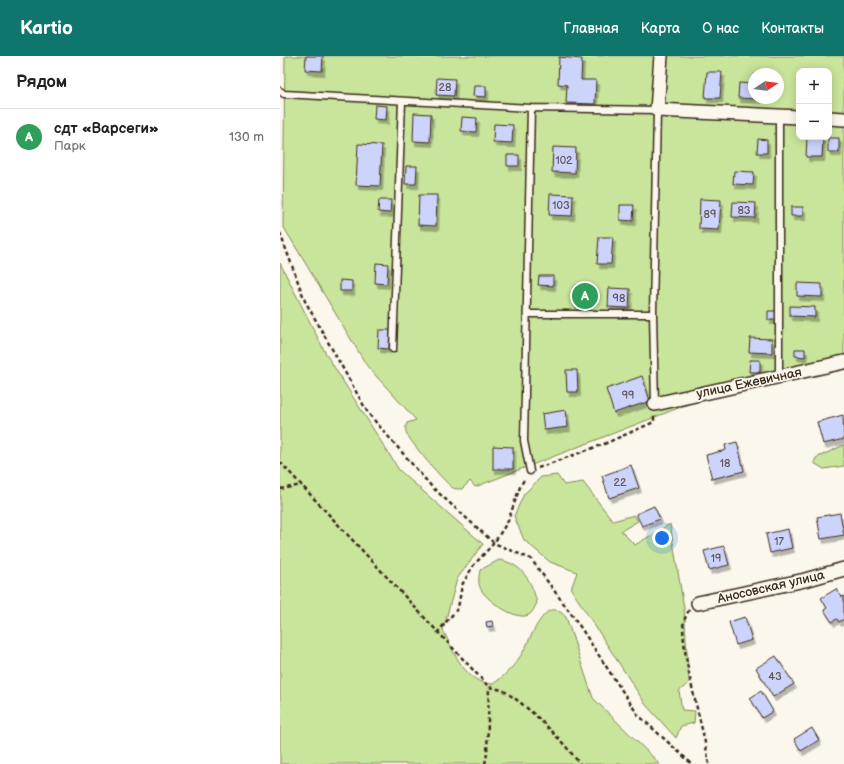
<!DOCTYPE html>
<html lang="ru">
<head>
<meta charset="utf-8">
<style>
  :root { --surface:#fff; --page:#f2f2f2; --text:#202124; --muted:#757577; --line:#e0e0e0; --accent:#0f766e }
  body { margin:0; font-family:"Balsamiq Sans",sans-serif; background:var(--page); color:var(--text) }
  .controls { position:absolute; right:12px; top:12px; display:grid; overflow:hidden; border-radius:8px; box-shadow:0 2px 10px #0003 }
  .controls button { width:36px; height:36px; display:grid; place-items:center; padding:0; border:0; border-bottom:1px solid var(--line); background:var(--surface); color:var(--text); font:20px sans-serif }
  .compass { position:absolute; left:468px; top:12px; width:36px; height:36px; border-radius:50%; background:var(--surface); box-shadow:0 2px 10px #0003; rotate:77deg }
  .you { position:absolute; left:382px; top:482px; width:14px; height:14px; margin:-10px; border:3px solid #fff; border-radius:50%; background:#1a73e8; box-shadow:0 0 0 6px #1a73e833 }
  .badge { display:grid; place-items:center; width:26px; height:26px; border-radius:50%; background:var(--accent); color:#fff; font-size:13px; font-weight:700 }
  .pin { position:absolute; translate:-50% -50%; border:2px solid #fff; box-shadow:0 1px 4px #0006 }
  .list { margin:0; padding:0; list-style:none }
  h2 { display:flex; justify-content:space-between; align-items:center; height:52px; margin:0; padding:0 16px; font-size:17px }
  h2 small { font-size:13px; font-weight:400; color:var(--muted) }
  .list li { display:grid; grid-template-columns:26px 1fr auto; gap:12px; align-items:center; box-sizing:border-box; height:56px; padding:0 16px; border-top:1px solid var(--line) }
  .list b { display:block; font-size:15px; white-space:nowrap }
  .list p { margin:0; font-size:13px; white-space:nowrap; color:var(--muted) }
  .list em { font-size:13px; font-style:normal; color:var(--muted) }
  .map { position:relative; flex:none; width:564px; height:708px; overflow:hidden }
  header { display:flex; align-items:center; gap:24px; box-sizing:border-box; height:56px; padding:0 20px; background:var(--accent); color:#fff }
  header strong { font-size:19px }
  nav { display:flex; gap:22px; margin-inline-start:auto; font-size:14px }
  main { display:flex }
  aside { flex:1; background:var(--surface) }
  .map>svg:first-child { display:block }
  .green { fill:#c9e49b; stroke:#82875c; fill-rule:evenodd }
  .building { fill:#cdd4fc; stroke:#3b2a1e; filter:url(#shadow) }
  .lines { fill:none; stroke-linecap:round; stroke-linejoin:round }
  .lane-casing { stroke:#3b2a1e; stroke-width:9 }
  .street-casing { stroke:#3b2a1e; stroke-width:16 }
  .path { stroke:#3b2a1e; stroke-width:2.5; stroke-dasharray:4 3; stroke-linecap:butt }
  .lane { stroke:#fbf7ec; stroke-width:6 }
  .street { stroke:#fbf7ec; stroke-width:13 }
  .labels { text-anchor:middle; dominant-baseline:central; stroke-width:3; stroke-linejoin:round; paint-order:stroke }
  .number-label { font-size:11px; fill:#605456 }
  .street-label { font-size:13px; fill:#3b2a1e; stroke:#fbf7ec }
</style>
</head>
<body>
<header>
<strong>Kartio</strong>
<nav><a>Главная</a><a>Карта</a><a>О нас</a><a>Контакты</a></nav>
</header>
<main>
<aside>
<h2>Рядом<small></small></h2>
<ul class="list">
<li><span class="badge" style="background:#2e9e5b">A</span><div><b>сдт «Варсеги»</b><p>Парк</p></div><em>130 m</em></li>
</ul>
</aside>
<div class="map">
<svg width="564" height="708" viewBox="0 0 564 708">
  <defs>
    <filter id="shadow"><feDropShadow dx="2.5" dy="4.5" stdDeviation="0" flood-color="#0004"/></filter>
  </defs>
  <rect width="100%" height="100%" fill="#fbf7ec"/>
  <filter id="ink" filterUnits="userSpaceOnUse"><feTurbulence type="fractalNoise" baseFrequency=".025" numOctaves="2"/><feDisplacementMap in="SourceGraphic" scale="8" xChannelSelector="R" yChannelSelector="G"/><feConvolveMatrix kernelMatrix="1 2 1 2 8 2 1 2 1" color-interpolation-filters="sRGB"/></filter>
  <g filter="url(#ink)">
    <path class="green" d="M5,0H564V312L419,344L195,431L190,425L182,433C179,433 175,433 173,432C166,428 128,384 126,376C125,373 126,370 127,367L136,364L87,310L3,170ZM519,15H549V81H519ZM474,18H498V42H474Z
      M0,207L46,298L119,414L203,488L177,523L163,574C174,596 185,628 213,628C225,620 236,608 243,596C249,586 260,555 273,554C278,553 283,558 286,561L313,642L380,708H0Z
      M564,389V410L544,413L534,407L536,402Z
      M277,419L284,429L303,426L333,465L354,459L358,465L341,475L355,489L390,468L404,552L409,627L399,635L402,654L415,655L414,667L401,670L396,682L366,649L291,533L297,516L270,506L244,484L234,460L244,438L261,421Z
      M219,504C242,507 252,526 257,547C255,550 253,556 250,558C239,567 208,545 202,535C197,528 199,521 200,514Z"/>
    <path class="building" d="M26,0H43L42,15L25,14Z
      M279,1L302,3L301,24H316L315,48L286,47L287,29L278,28Z
      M427,16H442L440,42H425Z
      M157,22L175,23L174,40L156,39Z
      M459,27L474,28V42L479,43L458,42Z
      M194,30H206V41L193,40Z
      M95,49L107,50L106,64L94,63Z
      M134,57L151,58L150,86L133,85Z
      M182,61L197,62L196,76L181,75Z
      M214,68L233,69L232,87L213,86Z
      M527,81H543L542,101H526Z
      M548,82H559V96H548Z
      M478,83L487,84V97H477Z
      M78,88L102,89L100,130L76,129Z
      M273,91L296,92L295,117L272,116Z
      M227,99H239V110H227Z
      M126,110H137L136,128H125Z
      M454,115L474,116L473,129L453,128Z
      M270,138L293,139L292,160L269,159Z
      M139,139H157L156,170L138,169Z
      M420,143L441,144L439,174L419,173Z
      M99,144H111L110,157L98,156Z
      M453,146L476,147L475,162L452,161Z
      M340,149H354L353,165L340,164Z
      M511,151H523V160H511Z
      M319,181H333L331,208H317Z
      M96,207L108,208L107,228L95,227Z
      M259,220H273V230L258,229Z
      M60,224L72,225V235H60Z
      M517,227L542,228V241L517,240Z
      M294,231L304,232L303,248H293Z
      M329,232L350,233L349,252L328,251Z
      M510,250L535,251V261L510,260Z
      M488,255H496V264H488Z
      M99,274H110L109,293L98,292Z
      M470,282L492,283V297L469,296Z
      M515,293H525V301L515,300Z
      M470,304H480V316H469Z
      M286,314H297L298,336H287Z
      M362,320L370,345L334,357L326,333Z
      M286,354L288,371L264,374L262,358Z
      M563,359L564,383L543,388L537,366Z
      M457,386L464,415L432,423L426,399L446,394L445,389Z
      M213,390L233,391V413H213Z
      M351,409L359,432L329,442L322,420Z
      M374,450L380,463L362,470L356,458Z
      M560,457L564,479L541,483L537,461Z
      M508,473L512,492L490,497L486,478Z
      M444,490L449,509L429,514L424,495Z
      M556,533L562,541L564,540V563L559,566L557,563L552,566L544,554L547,552L541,542Z
      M465,561L472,584L456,589L449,566Z
      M212,565L213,570L207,571L206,566Z
      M496,600L514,628L493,641L476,612Z
      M481,635L493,655L482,662L470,642Z
      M532,672L539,684L521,695L514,683Z"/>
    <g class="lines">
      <defs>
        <path id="lane" d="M0,35L4,38L251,52
          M499,60V321
          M247,258H373
          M113,293L122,45
          M250,415L244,385L251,52L377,54L373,258L375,348"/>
        <path id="street" d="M381,0L377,54L519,61
          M549,62L564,63
          M375,348L564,306
          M418,547L525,524L564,513"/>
      </defs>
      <use href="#lane" class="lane-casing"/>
      <use href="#street" class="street-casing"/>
      <path class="path" d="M0,177L25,245L88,357L152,431L214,487L251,503L295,563L358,659L412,708
        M0,406L209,631C213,632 219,633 224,635C251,652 281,683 300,708
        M258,412L324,388L374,366V360
        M0,433L22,429
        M409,554C406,559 403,566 403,572C405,618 422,663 429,708
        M157,577L178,552L182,529L193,510L214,487L228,465L240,431L245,422
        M205,708L207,698L209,631"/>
      <use href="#lane" class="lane"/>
      <use href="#street" class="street"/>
    </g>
  </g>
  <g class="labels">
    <g class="number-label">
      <text x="165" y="31">28</text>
      <text x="284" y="104">102</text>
      <text x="281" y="149">103</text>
      <text x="464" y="154">83</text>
      <text x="430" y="158">89</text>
      <text x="339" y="242">98</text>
      <text x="348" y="339">99</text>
      <text x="445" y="407">18</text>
      <text x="340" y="426">22</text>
      <text x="499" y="485">17</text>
      <text x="436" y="502">19</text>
      <text x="495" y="620">43</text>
    </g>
    <g class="street-label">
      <text transform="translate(469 327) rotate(-12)">улица Ежевичная</text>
      <text transform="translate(491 531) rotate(-13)">Аносовская улица</text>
    </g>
  </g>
</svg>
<div class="controls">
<button>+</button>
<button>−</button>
</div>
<svg class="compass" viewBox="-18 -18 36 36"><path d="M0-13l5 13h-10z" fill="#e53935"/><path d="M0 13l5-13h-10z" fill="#757577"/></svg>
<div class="you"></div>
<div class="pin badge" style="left:305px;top:240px;background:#2e9e5b">A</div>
</div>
</main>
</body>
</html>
